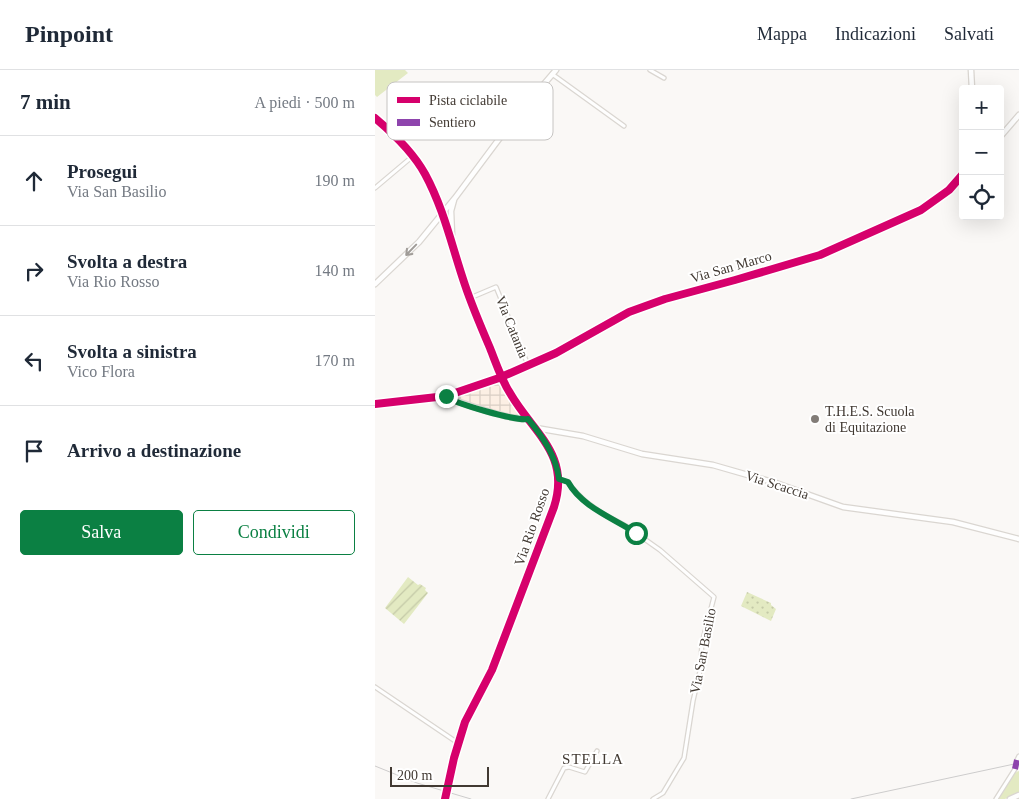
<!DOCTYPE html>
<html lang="it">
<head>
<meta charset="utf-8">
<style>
  :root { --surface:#fff; --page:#f2f2f3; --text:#1f2937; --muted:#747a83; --line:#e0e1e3; --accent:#0b8043 }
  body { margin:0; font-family:Georgia,serif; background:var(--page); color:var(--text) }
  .controls { position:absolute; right:15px; top:15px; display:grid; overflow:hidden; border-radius:5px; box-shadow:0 5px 20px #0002 }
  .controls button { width:45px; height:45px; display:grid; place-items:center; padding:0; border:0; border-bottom:1px solid var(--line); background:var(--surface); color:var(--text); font:25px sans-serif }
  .scale { position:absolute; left:15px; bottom:12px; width:99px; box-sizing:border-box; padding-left:5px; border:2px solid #413932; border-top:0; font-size:14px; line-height:18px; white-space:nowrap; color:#413932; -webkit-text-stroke:4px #fff; paint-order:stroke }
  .stop { position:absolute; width:15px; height:15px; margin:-11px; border:4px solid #0b8043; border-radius:50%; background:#fff }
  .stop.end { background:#0b8043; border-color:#fff; box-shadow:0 1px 5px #0008 }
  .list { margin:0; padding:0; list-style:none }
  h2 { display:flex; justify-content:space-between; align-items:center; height:65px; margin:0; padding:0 20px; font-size:21px }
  h2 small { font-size:16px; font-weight:400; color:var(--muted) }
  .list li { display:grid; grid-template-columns:32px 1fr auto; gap:15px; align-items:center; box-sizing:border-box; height:90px; padding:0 20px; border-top:1px solid var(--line) }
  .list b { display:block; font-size:19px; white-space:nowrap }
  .list p { margin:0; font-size:16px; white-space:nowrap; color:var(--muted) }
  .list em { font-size:16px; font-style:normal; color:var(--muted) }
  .actions { display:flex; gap:10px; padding:15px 20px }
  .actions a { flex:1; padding:11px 0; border:1px solid var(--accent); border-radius:5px; text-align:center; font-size:18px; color:var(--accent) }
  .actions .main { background:var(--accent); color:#fff }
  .icon { flex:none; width:28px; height:28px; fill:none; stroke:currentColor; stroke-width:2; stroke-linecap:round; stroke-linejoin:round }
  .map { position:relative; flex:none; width:644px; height:729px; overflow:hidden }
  header { display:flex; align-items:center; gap:30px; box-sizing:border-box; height:70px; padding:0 25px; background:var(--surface); border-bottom:1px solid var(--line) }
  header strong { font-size:24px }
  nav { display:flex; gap:28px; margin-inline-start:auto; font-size:18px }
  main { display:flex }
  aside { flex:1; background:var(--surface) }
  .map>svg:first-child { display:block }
  .industrial { fill:url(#industrial-grid) }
  .grass { fill:#e3eac2 }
  .park { fill:url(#park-dots) }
  .garden { fill:url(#garden-furrows) }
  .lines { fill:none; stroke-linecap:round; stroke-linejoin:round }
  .minor-casing { stroke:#dad6d1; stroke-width:5.5 }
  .tertiary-casing { stroke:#dad6d1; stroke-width:7 }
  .minor { stroke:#fefefe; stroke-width:3 }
  .tertiary { stroke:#fefefe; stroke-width:4.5 }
  .rail { stroke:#cdcccc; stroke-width:1 }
  .quiet { stroke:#8e44ad; stroke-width:6; stroke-dasharray:12 6; stroke-linecap:butt }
  .cycleway-casing { stroke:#fff; stroke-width:11 }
  .cycleway { stroke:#d6006c; stroke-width:8 }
  .oneway { stroke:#a09c98 }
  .route { stroke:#0b8043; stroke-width:6 }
  .poi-dot { fill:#827c77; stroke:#fff; stroke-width:2 }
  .labels { text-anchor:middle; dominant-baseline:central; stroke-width:4; stroke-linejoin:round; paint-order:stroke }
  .street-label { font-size:14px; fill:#413932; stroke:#fff }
  .poi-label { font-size:14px; fill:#413932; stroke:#fff; text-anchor:start }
  .neighbourhood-label { font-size:15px; letter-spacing:1px; fill:#413932; stroke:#fff }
  .key { fill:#fff; stroke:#c6c4c2; stroke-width:1 }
  .key-label { font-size:14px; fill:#413932 }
</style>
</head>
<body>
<header>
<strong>Pinpoint</strong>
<nav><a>Mappa</a><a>Indicazioni</a><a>Salvati</a></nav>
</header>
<main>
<aside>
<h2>7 min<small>A piedi · 500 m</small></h2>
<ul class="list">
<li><svg class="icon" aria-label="ahead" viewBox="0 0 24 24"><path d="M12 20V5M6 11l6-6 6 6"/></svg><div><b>Prosegui</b><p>Via San Basilio</p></div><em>190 m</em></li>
<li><svg class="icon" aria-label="right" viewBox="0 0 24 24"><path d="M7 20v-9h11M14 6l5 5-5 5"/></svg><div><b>Svolta a destra</b><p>Via Rio Rosso</p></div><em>140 m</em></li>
<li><svg class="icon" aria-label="left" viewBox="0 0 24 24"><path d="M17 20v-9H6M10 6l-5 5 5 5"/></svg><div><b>Svolta a sinistra</b><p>Vico Flora</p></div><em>170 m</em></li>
<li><svg class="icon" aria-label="arrive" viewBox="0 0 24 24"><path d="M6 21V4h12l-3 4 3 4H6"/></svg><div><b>Arrivo a destinazione</b></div></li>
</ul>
<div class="actions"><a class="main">Salva</a><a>Condividi</a></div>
</aside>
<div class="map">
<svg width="644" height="729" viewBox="0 0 644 729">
  <defs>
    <pattern id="industrial-grid" width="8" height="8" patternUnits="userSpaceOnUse" patternTransform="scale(1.25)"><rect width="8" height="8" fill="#fcefe4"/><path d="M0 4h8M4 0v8" fill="none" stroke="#d9cec4"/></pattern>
    <pattern id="park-dots" width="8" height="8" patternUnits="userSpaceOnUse" patternTransform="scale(1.25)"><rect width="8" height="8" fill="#e3eac2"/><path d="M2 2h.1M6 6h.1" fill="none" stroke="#c4c9a7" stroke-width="1.8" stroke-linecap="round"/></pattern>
    <pattern id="garden-furrows" width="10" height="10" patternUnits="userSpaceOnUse" patternTransform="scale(1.25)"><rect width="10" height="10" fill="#e3eac2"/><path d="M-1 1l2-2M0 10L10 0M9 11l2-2" fill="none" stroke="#c4c9a7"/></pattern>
  </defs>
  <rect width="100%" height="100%" fill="#faf8f6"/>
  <path class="industrial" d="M121,312L125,316L147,347L96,335L75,327Z"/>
  <path class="grass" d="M0,0H30L33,3L2,27L0,25Z
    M644,701V722L630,729H623C628,720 634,704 644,701Z"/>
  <path class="park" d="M372,522L396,533V535L401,539L396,551L366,536Z"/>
  <path class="garden" d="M33,507L43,515L45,514L51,518L50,520L53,523L29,554L10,538Z"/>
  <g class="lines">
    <defs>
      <path id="minor" d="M275,0L289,8
        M177,4L249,56
        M0,118L38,86
        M95,228L121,217L153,295
        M184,409L193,412L197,418L210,431L228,444L251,456L285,480L339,527L327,573L325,601L318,631L309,688L288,723L278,729
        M0,617L83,673
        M642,690L644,686
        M173,729L189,698L194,697L210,702L222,681
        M621,729L640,699"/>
      <path id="tertiary" d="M596,0L597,19
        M0,48C19,64 38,82 50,104C69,139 77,177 90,215C97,236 106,257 115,278C121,293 126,309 135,323C158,363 196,384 179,437L117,600L90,652L79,688L70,729
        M625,67L644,45
        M77,164L76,141L79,130
        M0,214L44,172L80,128L139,49L181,0
        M71,326L73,328C90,334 137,351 153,349
        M0,334L71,326L124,308L181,283L254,242L290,229L360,210L445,185L546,140L574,120L588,104
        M161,358L208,366L267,384L338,395L401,413L468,437L578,452L644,469
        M635,729L644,725"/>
    </defs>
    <use href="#minor" class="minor-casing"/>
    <use href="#tertiary" class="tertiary-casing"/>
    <use href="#minor" class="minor"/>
    <use href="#tertiary" class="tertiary"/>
    <path class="rail" d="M0,696L42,713L96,729
      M476,729L644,693"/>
    <path class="quiet" d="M640,699L642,690"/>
    <defs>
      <path id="cycleway" d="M0,48C19,64 38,82 50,104C69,139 77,177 90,215C97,236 106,257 115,278C121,293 126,309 135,323C158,363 196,384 179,437L117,600L90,652L79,688L70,729
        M0,334L71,326L124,308L181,283L254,242L290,229L360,210L445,185L546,140L574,120L588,104"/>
    </defs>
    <use href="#cycleway" class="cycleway-casing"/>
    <use href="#cycleway" class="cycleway"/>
  </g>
  <defs><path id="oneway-shaft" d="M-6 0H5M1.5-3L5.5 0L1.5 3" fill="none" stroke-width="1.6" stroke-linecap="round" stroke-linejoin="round" transform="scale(1.25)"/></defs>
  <use class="oneway" href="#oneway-shaft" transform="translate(36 180) rotate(134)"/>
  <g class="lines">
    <path class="route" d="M71,326C80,334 141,351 153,349C168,367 181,386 184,409L193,412C207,437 238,448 261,463"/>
  </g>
  <circle class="poi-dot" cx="440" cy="349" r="5"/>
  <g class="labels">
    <g class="street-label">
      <text transform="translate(356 197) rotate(-16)">Via San Marco</text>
      <text transform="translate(137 257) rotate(68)">Via Catania</text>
      <text transform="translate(402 415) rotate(18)">Via Scaccia</text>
      <text transform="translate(157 457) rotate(-71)">Via Rio Rosso</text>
      <text transform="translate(328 581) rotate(-79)">Via San Basilio</text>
    </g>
    <g class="poi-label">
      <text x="450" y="341">T.H.E.S. Scuola<tspan x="450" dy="16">di Equitazione</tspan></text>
    </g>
    <g class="neighbourhood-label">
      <text x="218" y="689">STELLA</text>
    </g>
  </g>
  <rect x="12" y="12" width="166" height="58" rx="8" class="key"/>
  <rect x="22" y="27" width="23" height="6" fill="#d6006c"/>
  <rect x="22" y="49" width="23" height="7" fill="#8e44ad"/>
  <g class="key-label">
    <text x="54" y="35">Pista ciclabile</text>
    <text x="54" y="57">Sentiero</text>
  </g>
</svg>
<div class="controls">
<button>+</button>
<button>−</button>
<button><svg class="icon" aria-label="locate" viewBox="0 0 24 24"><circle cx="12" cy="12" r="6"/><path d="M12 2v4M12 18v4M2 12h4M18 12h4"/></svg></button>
</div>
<div class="scale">200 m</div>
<div class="stop" style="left:261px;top:463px"></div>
<div class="stop end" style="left:71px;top:326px"></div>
</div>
</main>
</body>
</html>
